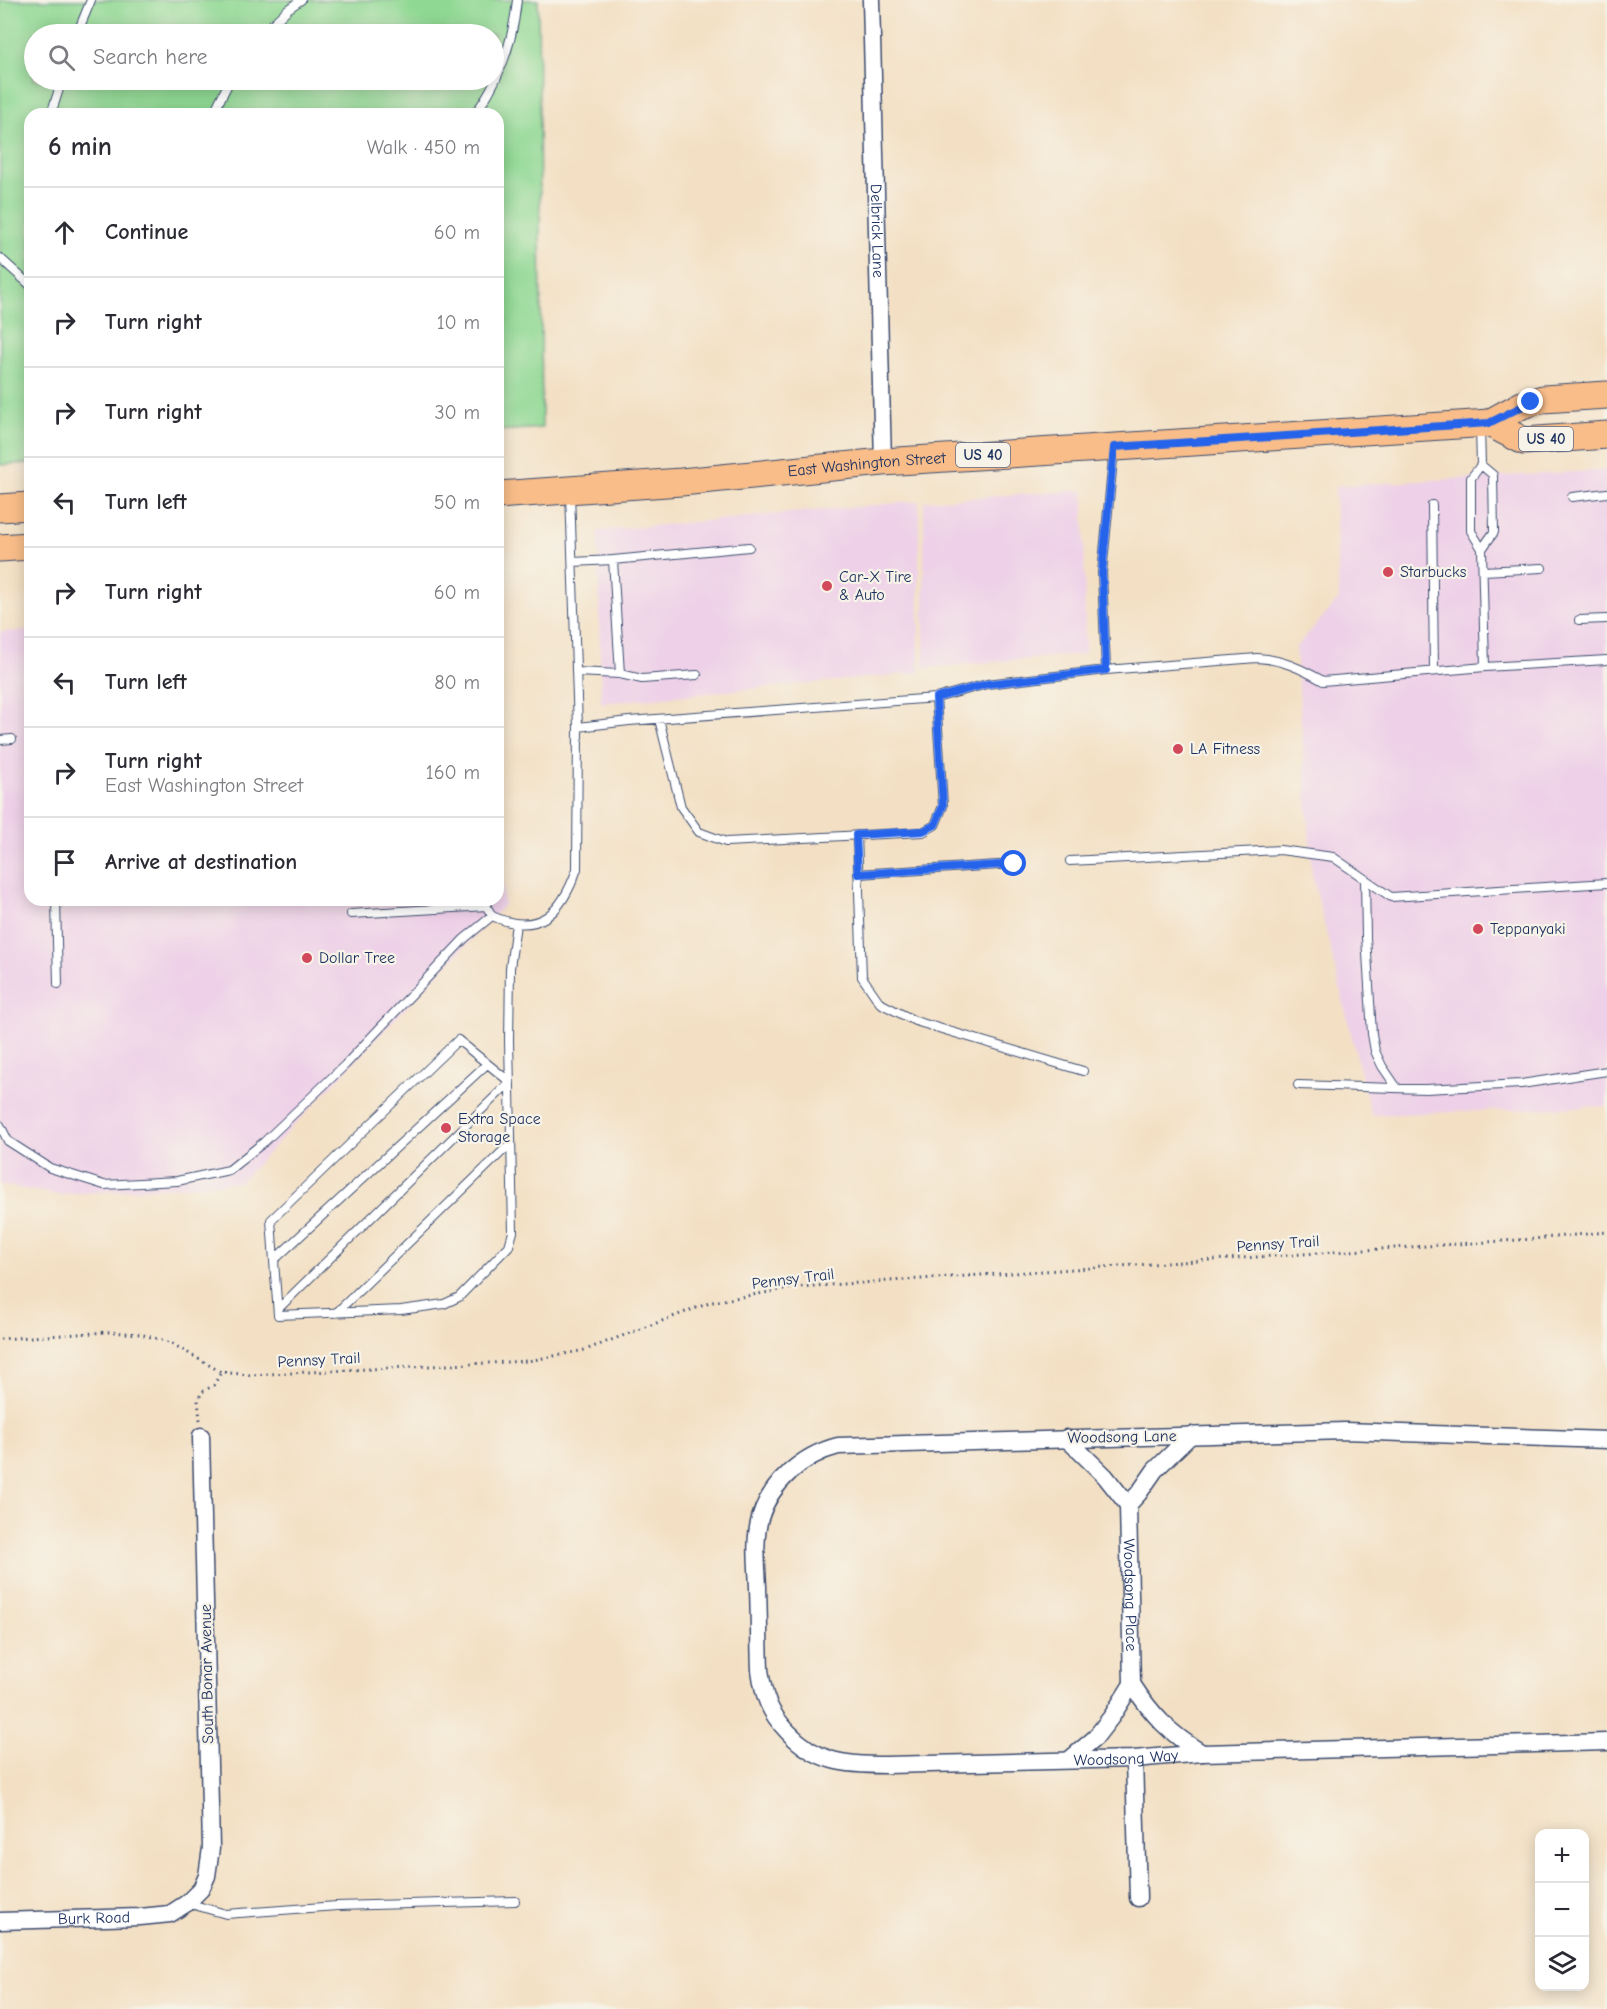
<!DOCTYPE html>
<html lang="en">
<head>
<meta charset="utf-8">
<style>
  :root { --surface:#fff; --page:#f7f7f7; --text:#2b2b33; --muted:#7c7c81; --line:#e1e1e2 }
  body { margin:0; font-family:"Comic Neue",sans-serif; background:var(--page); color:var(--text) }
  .controls { position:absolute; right:18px; bottom:18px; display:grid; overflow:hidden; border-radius:12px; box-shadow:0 3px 15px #0003 }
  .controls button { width:54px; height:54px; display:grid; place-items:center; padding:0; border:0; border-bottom:2px solid var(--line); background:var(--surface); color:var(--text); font:30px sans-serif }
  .stop { position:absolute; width:18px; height:18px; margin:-14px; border:4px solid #2563eb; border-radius:50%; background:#fff }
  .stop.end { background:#2563eb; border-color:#fff; box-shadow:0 2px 6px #0008 }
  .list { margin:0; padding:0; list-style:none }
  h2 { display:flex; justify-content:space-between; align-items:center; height:78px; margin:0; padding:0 24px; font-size:26px }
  h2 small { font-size:20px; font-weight:400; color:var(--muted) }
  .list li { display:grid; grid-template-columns:39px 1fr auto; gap:18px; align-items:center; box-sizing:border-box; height:90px; padding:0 24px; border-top:2px solid var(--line) }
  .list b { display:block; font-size:22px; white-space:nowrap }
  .list p { margin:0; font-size:20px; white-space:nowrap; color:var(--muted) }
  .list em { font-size:20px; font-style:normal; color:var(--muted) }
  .icon { flex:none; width:33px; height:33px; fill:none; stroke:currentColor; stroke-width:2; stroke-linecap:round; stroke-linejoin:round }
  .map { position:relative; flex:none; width:1607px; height:2009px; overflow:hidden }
  .search { position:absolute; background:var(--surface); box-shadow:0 3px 15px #0003; left:24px; top:24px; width:480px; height:66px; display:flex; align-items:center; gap:15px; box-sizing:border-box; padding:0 21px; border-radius:33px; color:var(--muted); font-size:22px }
  .panel { position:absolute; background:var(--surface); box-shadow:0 3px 15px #0003; left:24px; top:108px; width:480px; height:798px; border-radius:18px }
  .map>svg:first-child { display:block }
  .built { fill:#eed0e8 }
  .green { fill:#8fd893; stroke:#558478; stroke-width:1.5; fill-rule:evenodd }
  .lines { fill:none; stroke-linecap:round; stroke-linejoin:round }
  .service-casing { stroke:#3b4a6d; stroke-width:10 }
  .minor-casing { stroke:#3b4a6d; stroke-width:19 }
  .primary-casing { stroke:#3b4a6d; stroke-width:29 }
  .path { stroke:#3b4a6d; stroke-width:3; stroke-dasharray:1.5 4.5; stroke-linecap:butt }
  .service { stroke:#fff; stroke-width:8 }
  .minor { stroke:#fff; stroke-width:16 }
  .primary { stroke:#f8bd89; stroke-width:27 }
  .route { stroke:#2563eb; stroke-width:8 }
  .poi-dot { fill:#d1495b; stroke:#f7f3e8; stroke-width:2 }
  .labels { text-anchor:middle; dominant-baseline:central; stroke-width:4.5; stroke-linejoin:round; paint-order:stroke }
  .shield { fill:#f7f3e8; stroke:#5d6a87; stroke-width:1.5 }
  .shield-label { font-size:15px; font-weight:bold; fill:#1b2f5e }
  .street-label { font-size:16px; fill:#1b2f5e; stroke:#f7f3e8 }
  .poi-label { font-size:16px; fill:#1b2f5e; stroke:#f7f3e8; text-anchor:start }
</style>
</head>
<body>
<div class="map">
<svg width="1607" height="2009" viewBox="0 0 1607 2009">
  <rect width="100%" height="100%" fill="#f7f3e8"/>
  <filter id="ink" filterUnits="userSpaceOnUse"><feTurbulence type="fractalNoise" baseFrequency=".0167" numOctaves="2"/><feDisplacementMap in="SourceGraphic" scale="12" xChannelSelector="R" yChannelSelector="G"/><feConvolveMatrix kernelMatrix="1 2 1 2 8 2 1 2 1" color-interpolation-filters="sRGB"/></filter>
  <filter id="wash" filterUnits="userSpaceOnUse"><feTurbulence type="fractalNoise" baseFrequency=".008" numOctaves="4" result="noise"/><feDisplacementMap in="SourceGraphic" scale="24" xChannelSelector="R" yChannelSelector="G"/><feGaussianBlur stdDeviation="1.35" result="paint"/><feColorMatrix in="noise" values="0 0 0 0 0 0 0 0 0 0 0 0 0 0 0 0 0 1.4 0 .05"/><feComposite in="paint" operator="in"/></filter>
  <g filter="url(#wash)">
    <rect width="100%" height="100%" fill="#f3e0c4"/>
    <path class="built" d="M1607,470V1106L1371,1115L1312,874L1296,647L1339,599L1335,486Z
      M1084,490L1085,654L924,668V501Z
      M919,501V673L601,703L598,531Z
      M30,630V900H498V741L504,905L240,1182L58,1195L0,1185V632Z"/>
    <path class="green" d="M0,0H538L542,428L498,431V114H30V463L0,465ZM34,34H494V80H34Z"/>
  </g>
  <g filter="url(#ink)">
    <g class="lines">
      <defs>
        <path id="service" d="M77,34L91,0
          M262,34L288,9L301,0
          M51,114L62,80
          M213,114L230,80
          M475,114C500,80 513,42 517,0
          M0,258L30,285
          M1480,428L1481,465L1471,478V531L1482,549L1485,667
          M1481,465L1493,475L1494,532L1482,549
          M1572,497L1607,493
          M1432,505L1434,671
          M613,560L749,547
          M573,562L613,560L620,674L576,672
          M1483,571L1542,568
          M1579,620L1607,619
          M1106,670L1102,573L1114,449
          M620,674L642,679L697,675
          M659,719L681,807L699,832L726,842L923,832L935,825L943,806L936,698
          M578,727L629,721L936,698L987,684L1106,670L1257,658C1281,659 1302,669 1323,681L1485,667L1607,660
          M0,740L12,739
          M857,835L862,977L880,1003L915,1021L1083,1071
          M1070,861L1280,850L1333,857L1391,897L1607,883
          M858,874L1014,864
          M1365,879L1366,937L1372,1034L1375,1051L1382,1066L1397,1088
          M56,900L58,984
          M483,900L492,916C540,937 562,912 577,869L578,727L570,493
          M351,914L487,906
          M1298,1085L1426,1089L1521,1084L1607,1071
          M0,1125L8,1141L50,1168L104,1185L177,1181L229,1170L264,1142L345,1065L464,939L492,916
          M274,1260L487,1064
          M278,1309L510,1082L458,1040L271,1220L278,1315L401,1310L444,1304L459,1297L509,1246L513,1232L509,1041L510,968L516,924
          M336,1313L511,1143
          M187,1903L226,1914L337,1906L515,1901"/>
        <g id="minor">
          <path id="s1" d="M871,0L883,462"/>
          <path d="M1066,1438L1105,1476L1128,1505"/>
          <path id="s2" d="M1607,1440L1345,1431L838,1446C803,1455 771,1482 760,1518C754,1540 757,1564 758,1587C759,1615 759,1643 760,1670C764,1698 769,1712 788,1732C817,1763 846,1765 886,1765L1134,1759L1202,1753L1607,1742"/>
          <path id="s3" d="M1128,1505L1132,1684"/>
          <path d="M1128,1505L1139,1493L1155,1470L1191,1435"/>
          <path d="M1132,1684C1152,1715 1170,1734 1202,1753"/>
          <path d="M1134,1759L1138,1898"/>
          <path d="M1069,1760L1095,1738L1112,1716L1132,1684"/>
          <path id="s4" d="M0,1921L140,1917L170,1914L187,1903L201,1889L207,1876L211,1848L201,1436"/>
        </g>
        <g id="primary">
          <path d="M1489,423L1524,441L1607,435"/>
          <path id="s5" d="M498,495L681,482L883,462L1489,423L1522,405L1543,399L1607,395"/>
          <path d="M0,508L30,506"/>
          <path d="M0,548L30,546"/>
        </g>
      </defs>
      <use href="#service" class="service-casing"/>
      <use href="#minor" class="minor-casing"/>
      <use href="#primary" class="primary-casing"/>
      <path class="path" d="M0,1339L109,1332L140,1334L169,1342L221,1372L250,1375L528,1361L585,1350L712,1302L798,1287L1533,1239L1607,1232
        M200,1420L198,1400L202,1392L214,1385L221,1372"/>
      <use href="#service" class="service"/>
      <use href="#minor" class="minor"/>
      <use href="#primary" class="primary"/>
    </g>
  </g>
  <g class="lines" filter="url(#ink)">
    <path class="route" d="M1014,864L858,874L856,835L923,831L935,825L943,806L936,698L987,684L1106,670L1102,573L1114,447L1489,423L1531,402"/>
  </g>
  <g class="poi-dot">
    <circle cx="1388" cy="572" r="6"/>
    <circle cx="827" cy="586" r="6"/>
    <circle cx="1178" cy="749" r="6"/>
    <circle cx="1478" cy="929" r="6"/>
    <circle cx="307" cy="958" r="6"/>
    <circle cx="446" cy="1128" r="6"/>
  </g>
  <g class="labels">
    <g class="shield">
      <rect x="1519" y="427" width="54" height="24" rx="4.5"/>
      <rect x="956" y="443" width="54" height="24" rx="4.5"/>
    </g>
    <g class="shield-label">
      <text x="1546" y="439">US 40</text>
      <text x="983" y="455">US 40</text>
    </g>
    <g class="street-label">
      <text stroke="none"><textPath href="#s1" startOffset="231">Delbrick Lane</textPath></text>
      <text stroke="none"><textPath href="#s5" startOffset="370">East Washington Street</textPath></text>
      <text transform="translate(1278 1244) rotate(-4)">Pennsy Trail</text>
      <text transform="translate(793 1279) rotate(-7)">Pennsy Trail</text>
      <text transform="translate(319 1360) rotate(-3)">Pennsy Trail</text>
      <text transform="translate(1122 1437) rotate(-1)">Woodsong Lane</text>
      <text stroke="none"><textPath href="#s3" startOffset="90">Woodsong Place</textPath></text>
      <text transform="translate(207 1674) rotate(-91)">South Bonar Avenue</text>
      <text stroke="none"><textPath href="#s2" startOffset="1449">Woodsong Way</textPath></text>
      <text stroke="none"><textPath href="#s4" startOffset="94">Burk Road</textPath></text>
    </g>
    <g class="poi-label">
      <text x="1400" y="572">Starbucks</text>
      <text x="839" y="577">Car-X Tire<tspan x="839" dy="18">&amp; Auto</tspan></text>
      <text x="1190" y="749">LA Fitness</text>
      <text x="1490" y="929">Teppanyaki</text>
      <text x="319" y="958">Dollar Tree</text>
      <text x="458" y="1119">Extra Space<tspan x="458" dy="18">Storage</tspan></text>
    </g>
  </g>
</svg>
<div class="controls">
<button>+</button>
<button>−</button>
<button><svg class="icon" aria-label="layers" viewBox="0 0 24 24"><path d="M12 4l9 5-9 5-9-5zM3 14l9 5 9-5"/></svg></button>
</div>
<div class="stop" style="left:1014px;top:864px"></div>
<div class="stop end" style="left:1531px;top:402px"></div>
<div class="search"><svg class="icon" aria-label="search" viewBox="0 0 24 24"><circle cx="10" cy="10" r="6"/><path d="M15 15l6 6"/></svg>Search here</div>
<section class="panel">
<h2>6 min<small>Walk · 450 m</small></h2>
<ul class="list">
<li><svg class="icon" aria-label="ahead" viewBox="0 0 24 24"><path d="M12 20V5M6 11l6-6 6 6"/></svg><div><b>Continue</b></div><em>60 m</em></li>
<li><svg class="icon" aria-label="right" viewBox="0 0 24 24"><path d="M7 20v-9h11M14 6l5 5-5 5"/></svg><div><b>Turn right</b></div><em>10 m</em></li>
<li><svg class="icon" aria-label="right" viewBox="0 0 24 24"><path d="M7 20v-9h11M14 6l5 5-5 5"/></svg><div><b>Turn right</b></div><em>30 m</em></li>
<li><svg class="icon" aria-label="left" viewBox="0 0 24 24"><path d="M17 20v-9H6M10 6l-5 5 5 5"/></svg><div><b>Turn left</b></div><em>50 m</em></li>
<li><svg class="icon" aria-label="right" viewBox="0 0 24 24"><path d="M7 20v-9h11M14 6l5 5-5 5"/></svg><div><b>Turn right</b></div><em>60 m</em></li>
<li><svg class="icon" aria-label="left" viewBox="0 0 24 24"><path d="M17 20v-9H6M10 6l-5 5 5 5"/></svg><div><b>Turn left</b></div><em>80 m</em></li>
<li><svg class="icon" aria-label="right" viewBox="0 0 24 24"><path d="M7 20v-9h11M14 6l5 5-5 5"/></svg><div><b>Turn right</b><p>East Washington Street</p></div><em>160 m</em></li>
<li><svg class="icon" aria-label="arrive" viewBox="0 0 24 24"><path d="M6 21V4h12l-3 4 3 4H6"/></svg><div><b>Arrive at destination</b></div></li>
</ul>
</section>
</div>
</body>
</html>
